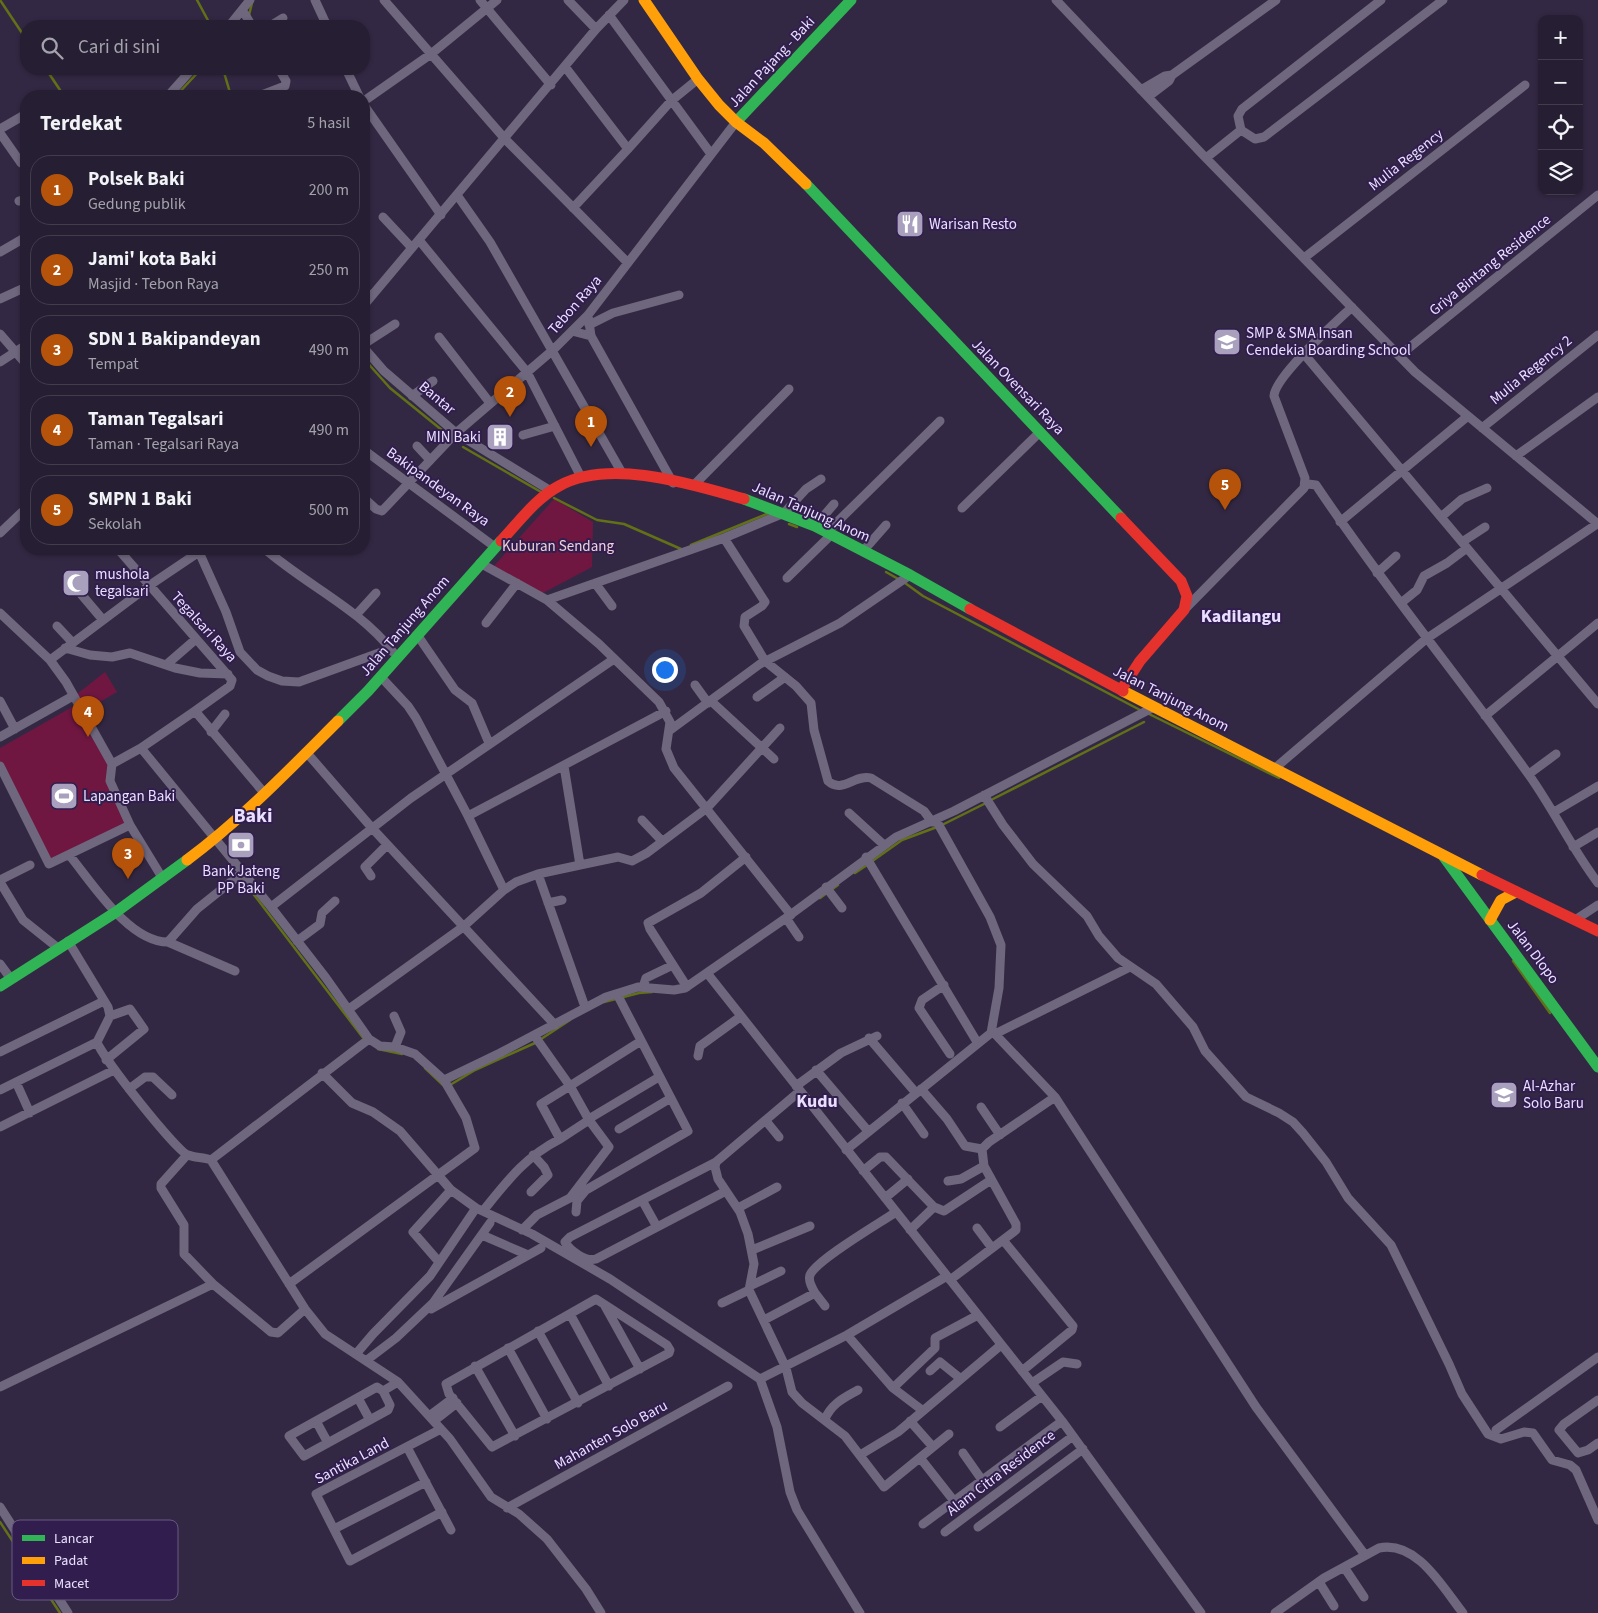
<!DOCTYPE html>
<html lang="id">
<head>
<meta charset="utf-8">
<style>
  :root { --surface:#261e32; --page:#2e273a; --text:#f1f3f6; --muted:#a4a2ac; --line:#423c4d; --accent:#b45309 }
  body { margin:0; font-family:"Source Sans 3",sans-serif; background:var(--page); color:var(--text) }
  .controls { position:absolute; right:15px; top:15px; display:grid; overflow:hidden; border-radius:10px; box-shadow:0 1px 4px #0004 }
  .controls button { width:45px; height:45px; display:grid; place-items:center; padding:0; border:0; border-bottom:1px solid var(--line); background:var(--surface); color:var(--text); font:25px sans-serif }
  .you { position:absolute; left:664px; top:669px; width:18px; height:18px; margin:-12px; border:4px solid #fff; border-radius:50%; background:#1a73e8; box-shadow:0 0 0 8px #1a73e833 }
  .badge { display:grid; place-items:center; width:32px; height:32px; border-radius:50%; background:var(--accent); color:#fff; font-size:16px; font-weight:700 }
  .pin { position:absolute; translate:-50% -41px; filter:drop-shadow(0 1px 2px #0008) }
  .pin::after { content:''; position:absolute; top:26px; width:18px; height:15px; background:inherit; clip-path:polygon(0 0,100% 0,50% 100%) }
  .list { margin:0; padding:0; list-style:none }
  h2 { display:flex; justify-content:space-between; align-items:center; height:65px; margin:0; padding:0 20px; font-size:21px }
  h2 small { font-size:16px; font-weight:400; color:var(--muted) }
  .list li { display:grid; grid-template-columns:32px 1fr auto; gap:15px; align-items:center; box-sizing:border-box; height:70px; margin:0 10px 10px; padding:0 10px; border:1px solid var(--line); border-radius:20px }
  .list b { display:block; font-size:19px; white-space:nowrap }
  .list p { margin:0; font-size:16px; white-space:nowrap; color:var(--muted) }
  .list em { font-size:16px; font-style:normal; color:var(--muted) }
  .icon { flex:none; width:28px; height:28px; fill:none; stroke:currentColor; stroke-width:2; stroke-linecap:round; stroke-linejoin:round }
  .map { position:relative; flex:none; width:1598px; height:1613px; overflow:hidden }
  .search { position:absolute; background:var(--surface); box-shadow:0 1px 4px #0004; left:20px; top:20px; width:350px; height:55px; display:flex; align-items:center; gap:12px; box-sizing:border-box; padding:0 18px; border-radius:20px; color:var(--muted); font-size:19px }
  .panel { position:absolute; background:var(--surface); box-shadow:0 1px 4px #0004; left:20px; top:90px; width:350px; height:465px; border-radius:20px }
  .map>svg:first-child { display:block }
  .green { fill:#6f1741 }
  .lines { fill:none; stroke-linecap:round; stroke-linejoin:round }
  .stream { stroke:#627117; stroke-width:2.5 }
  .street { stroke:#6f677d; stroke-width:9 }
  .fast { stroke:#30b455; stroke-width:11 }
  .slow { stroke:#ff9f0a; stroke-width:11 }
  .jam { stroke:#e5322d; stroke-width:11 }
  .labels { text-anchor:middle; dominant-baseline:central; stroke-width:4; stroke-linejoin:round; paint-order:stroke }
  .street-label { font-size:15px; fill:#e9e0ff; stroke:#311d4e }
  .poi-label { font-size:15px; fill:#e9e0ff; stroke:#311d4e; text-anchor:start }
  .park-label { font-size:15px; fill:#efd1d9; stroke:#311d4e }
  .quarter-label { font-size:18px; font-weight:bold; fill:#e9e0ff; stroke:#311d4e }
  .district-label { font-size:20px; font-weight:bold; fill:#e9e0ff; stroke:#311d4e }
  .key { fill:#311d4e; stroke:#685883; stroke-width:1 }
  .key-label { font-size:14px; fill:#e9e0ff }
</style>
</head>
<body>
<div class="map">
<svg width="1598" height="1613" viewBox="0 0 1598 1613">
  <rect width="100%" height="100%" fill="#332843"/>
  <path class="green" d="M554,499L593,522L592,567L541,594L493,567Z
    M105,672L117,692L86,710L77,694Z
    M74,706L108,765L106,782L128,828L53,866L0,765V748Z"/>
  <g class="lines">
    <path class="stream" d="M0,0L26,39
      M197,0L211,26
      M249,15L252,3
      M241,26L244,23
      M46,69L64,96
      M223,69L231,96
      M176,96L201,69
      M364,359L390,388L448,435
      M463,447L541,492
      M554,498L597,520L624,524L681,549
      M789,524L797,527
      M691,545L769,513
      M886,572L900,580
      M905,583L923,596L1142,711
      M1147,713L1279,778
      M991,800L1144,722
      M942,825L986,803
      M871,862L902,840L937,827
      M855,873L867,865
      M242,879L364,1039
      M820,898L838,885
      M1513,961L1550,1013
      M604,1002L639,993L652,992
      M378,1049L402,1054
      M425,1068L443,1085
      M450,1085L475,1070L535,1043L570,1020
      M0,1522L60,1613"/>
    <path class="street" d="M315,0L327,26
      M384,0L505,139L628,263
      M480,0L551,85
      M568,0L596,29
      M1056,0L1202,154L1415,372L1598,524
      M243,11L252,26
      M609,15L711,154
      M229,26L250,0
      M270,26L283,18
      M566,68L628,149L671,101L698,79
      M346,69L359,96
      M1172,75L1276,0
      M1141,90L1165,76L1172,75L1169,81L1148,97
      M168,96L192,69
      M259,96L285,86L286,81L279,69
      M364,101L431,54L497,0
      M364,105L441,215
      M0,129L26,114
      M1241,130L1255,139L1264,137L1443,0
      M0,133L21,163
      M1206,158L1241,130L1238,116L1242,109L1381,0
      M457,195L490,242L622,473
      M19,201L26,199
      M573,208L628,149
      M383,217L412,248
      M419,240L527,372L581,477
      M0,252L26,237
      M1304,258L1525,85
      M364,289L370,297
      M0,299L26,287
      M364,305L596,29L624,0
      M588,315L591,336L673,483
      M589,325L613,313L679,295
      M572,331L591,336
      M0,334L26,364
      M439,337L490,403
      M364,344L395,324
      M364,348L384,371L456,433L551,491
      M1304,354L1598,704
      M1399,356L1598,195
      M0,362L26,345
      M412,396L433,381
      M1482,428L1598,335
      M523,435L555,426
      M417,446L430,460
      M364,450L495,547
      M1516,456L1598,397
      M694,485L789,389
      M1304,487L1308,484L1316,485C1383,585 1459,677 1529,775C1554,810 1572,849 1598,883
      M364,498L376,509L382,511L456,433L553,350L588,315L736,122
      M962,508L1040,432
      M1441,517L1462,499L1487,488
      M1340,522L1468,416
      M815,526L834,504
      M827,532L940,421
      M0,533L22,512L26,511
      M724,538L765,602L762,606L745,617L744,626L765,661L796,686L811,703L814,730L828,781C842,794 855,774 871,778L924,811L932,822
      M1462,542L1485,527
      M118,549L232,680L230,686L195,711L265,794
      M205,549L199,552L226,612L240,652L257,670L268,676L282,681L299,682L390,649
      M265,549C306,585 359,608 393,652
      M864,550L886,525
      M480,563L547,600L599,644L659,702L670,722L666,749L674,768L791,915
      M1377,573L1396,556
      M787,578L832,534
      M595,583L612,606
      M81,594L103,620
      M547,600L724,538L784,513L806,489L821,479
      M1401,603L1417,590L1424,576L1447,563L1467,548
      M1185,609L1304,488L1305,478L1274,396C1275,376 1335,323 1352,307
      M0,613L50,660L66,682L112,764L141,748L271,907L326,978L369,1039L380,1046L395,1047L415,1054L444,1080L500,1053L606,997L638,987L674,990L685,988L786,918L896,837L954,811L1154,707
      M356,615L376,593
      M486,623L517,583
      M57,626L72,642
      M418,636L455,690L472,703L489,743
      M65,648L90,655L112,657L130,653L175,668L200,673L228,674
      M50,660L150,585L199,552L197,549
      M166,665L196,639
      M381,677L408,706L416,718L468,816L504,890
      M695,685L708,703
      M757,697L785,677
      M0,701L15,729
      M711,701L774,759
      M1485,716L1598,623
      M669,731L760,664L840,623L910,575
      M211,732L225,714
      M0,737L73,696
      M141,748L195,711
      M307,753L372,828L555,1025
      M0,766L49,864L130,825L110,781L112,764
      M1274,769L1426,639L1597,524
      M1529,774L1556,754
      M984,795L1003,825L1033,864L1087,916L1099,936L1118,958L1156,984L1193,1027L1205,1051L1246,1097L1279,1113L1293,1122L1303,1133L1326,1162L1348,1198L1391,1245L1449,1364L1462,1394L1488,1434L1501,1439L1524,1432L1533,1433L1552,1460L1570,1465L1576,1470L1598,1520
      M1554,812L1598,786
      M849,813L884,845
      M468,816L666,711
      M642,820L662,841
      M936,820L990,917L1001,945L999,988L991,1033L995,1034L1055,1097L989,1142L982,1149L984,1166L1016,1224V1230L950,1280
      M130,825L163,879
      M1573,847L1598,832
      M70,856C93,884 129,942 168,942L197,909L242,873
      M866,857L977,1042
      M580,865L618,857L632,861L647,853L707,808L780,728
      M538,874L585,1007
      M371,876L365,867L387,845
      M0,880L30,865
      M0,882L23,920L58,948
      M826,887L842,908
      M548,903L562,900
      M271,907L411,798L614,659
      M786,918L799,937
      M1575,920L1598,905
      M68,941L108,1007L110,1016L97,1042C102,1057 177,1152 188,1155C195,1158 203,1157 211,1160L369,1039
      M297,941L320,924L322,913L335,901
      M168,942L235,971
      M0,964L11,979
      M707,973L1062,1421L1201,1613
      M944,985L922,1000L919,1008L950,1054
      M643,987L646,978L673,965
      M687,987L650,929L648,923L701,893L746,857
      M349,1009L463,927L504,890L516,882L538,874L580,865L564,766
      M394,1016L401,1032L395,1047
      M995,1034L1130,967
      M869,1038L916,1093
      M0,1052L104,1001
      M698,1056L700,1046L740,1017
      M106,1060L144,1029L130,1009L110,1016
      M816,1070L868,1131
      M322,1073L352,1103L373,1112L400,1131L451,1190L476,1208L430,1276L373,1334L356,1354
      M16,1082L30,1113
      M573,1084L641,1041
      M796,1086L841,1053L877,1036
      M129,1089L145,1077H153L172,1095
      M921,1089L947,1119L965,1146L982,1149
      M0,1090L97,1042
      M1055,1097L1256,1407L1365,1555
      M902,1103L924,1134
      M981,1107L1000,1135
      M592,1117L659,1077
      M766,1121L779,1137
      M0,1127L114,1070
      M619,1129L671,1098
      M560,1139L589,1120
      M846,1150L991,1033
      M187,1155L161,1184V1188L184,1225V1254L213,1284L271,1332L278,1333L305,1309
      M211,1160L305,1309L325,1334L398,1382L450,1439L491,1497L519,1514L547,1539L586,1589L601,1613
      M716,1162L715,1167L718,1179L740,1212L748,1234L754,1264L749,1290L786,1368L792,1392L802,1403L845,1436L884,1487L949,1434
      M863,1171L880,1157H886L934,1207L910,1230
      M948,1181L961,1179L984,1166
      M726,1191L596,1259C586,1262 570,1251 565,1242L570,1237L716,1162L800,1091
      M531,1192L548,1175L544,1167L533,1155
      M885,1198L908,1179
      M642,1200L657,1227
      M934,1207L944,1211L991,1180
      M476,1208L532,1234L610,1279L760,1379L847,1335L947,1276
      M738,1208L777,1187
      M483,1211C508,1180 525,1157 560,1139L541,1104L570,1086
      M576,1212L577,1201L586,1190L688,1131L617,994
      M977,1228L992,1248
      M522,1230L537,1215L570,1198L609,1147L589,1120L570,1086L534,1035
      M482,1235L528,1255
      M1003,1240L1073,1326L1072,1330L1022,1371
      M752,1250L810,1226
      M439,1262L413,1232L451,1190
      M289,1284L475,1148L466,1118L444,1080
      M752,1285L781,1271
      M815,1293L825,1306
      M596,1299L667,1345L670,1350L669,1353L492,1447L449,1394L446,1384Z
      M722,1303L749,1290
      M605,1306L640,1369
      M431,1309L541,1248
      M570,1314L609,1386
      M764,1320L815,1293C812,1288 808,1280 810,1275C816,1260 880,1223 896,1212
      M538,1331L578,1403
      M847,1335L893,1388L922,1410
      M508,1348L547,1419
      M367,1360L396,1338L433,1303L490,1223
      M475,1366L515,1436
      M930,1371L940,1362L961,1379
      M760,1379L777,1427L790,1492L797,1510L860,1613
      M1032,1383L1063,1362L1077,1364
      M0,1387L213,1284
      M893,1388L935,1348V1338L978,1315
      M383,1391L390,1405L388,1410L304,1456L289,1436L377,1387L383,1391L398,1382
      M358,1398L370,1420
      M1598,1400L1564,1424L1559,1430L1578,1453L1588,1450L1598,1443
      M429,1416L453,1398
      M825,1419C832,1403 844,1398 858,1390
      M316,1421L328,1443
      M434,1421L457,1403
      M910,1421L933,1447
      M1000,1427L1042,1396
      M441,1429L316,1494L350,1561L442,1512
      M1496,1430L1598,1357
      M407,1447L451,1530
      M963,1453L982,1480
      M860,1455L898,1432L1001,1345
      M921,1459L954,1501
      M0,1507L68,1613
      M507,1508L728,1386
      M923,1524L1062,1421
      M978,1527L1083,1449
      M334,1529L426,1482
      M945,1532L1073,1436
      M1344,1567L1364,1597
      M1319,1582L1334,1606
      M1275,1613L1324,1578L1379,1548C1417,1540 1443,1588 1463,1613"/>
    <path class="fast" d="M736,122L851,0
      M806,184L1121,518
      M744,499L815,526L910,575L970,609
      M338,721L368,691L501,541
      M1444,857L1598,1067
      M0,986L116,912L187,860"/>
    <path class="slow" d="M644,0L698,79L719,105L736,122L764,143L806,184
      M1123,691L1482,875
      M187,860C242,819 289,770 338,721
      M1490,920L1501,900L1516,892"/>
    <path class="jam" d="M1121,518L1181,581L1187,596L1184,610L1140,661L1121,690
      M501,541C518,523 536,498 559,486C610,458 691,484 744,499
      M970,609L1123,691
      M1482,875L1598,931"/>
  </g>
  <defs>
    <symbol id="restaurant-square" viewBox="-11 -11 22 22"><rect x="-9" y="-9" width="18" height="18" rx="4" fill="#a9a0bd" stroke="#311d4e"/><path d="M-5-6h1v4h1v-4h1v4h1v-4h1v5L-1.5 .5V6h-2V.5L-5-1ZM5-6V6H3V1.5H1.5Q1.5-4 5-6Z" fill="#fff"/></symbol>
    <symbol id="school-square" viewBox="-11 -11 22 22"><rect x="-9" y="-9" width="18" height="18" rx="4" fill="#a9a0bd" stroke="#311d4e"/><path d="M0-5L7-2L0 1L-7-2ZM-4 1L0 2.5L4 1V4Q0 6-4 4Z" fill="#fff"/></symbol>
    <symbol id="building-square" viewBox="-11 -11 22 22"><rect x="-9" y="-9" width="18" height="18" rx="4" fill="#a9a0bd" stroke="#311d4e"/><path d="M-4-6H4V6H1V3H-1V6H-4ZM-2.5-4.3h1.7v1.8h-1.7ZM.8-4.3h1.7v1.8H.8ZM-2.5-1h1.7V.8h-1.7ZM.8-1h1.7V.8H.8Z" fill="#fff"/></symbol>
    <symbol id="mosque-square" viewBox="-11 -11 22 22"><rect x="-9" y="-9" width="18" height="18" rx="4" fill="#a9a0bd" stroke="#311d4e"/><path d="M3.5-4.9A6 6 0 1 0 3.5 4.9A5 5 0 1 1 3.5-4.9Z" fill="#fff"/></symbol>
    <symbol id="stadium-square" viewBox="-11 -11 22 22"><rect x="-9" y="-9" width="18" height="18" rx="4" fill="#a9a0bd" stroke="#311d4e"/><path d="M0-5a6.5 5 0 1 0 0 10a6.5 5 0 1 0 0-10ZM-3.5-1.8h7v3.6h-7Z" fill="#fff"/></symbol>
    <symbol id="bank-square" viewBox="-11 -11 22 22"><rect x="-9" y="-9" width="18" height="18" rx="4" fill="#a9a0bd" stroke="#311d4e"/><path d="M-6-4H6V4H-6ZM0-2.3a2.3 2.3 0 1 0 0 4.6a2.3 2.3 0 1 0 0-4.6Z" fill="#fff"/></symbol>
  </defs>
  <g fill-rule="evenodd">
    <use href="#restaurant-square" x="894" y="208" width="32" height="32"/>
    <use href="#school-square" x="1211" y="326" width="32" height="32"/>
    <use href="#building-square" x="484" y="421" width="32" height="32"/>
    <use href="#mosque-square" x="60" y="567" width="32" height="32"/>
    <use href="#stadium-square" x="48" y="780" width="32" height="32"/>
    <use href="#bank-square" x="225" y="829" width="32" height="32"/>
    <use href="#school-square" x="1488" y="1079" width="32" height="32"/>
  </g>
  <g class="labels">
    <g class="street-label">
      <text transform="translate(772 62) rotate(-47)">Jalan Pajang - Baki</text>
      <text transform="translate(1406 160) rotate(-38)">Mulia Regency</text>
      <text transform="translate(1490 265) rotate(-39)">Griya Bintang Residence</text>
      <text transform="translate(575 305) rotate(-49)">Tebon Raya</text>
      <text transform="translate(1531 370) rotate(-39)">Mulia Regency 2</text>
      <text transform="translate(1018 387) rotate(46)">Jalan Ovensari Raya</text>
      <text transform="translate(437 398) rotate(40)">Bantar</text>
      <text transform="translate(438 487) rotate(36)">Bakipandeyan Raya</text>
      <text transform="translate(811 512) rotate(24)">Jalan Tanjung Anom</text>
      <text transform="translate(405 626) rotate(-49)">Jalan Tanjung Anom</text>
      <text transform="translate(204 627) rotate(48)">Tegalsari Raya</text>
      <text transform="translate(1171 699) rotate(27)">Jalan Tanjung Anom</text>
      <text transform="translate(1533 952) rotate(53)">Jalan Dlopo</text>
      <text transform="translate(611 1435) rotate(-29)">Mahanten Solo Baru</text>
      <text transform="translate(352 1461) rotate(-28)">Santika Land</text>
      <text transform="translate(1001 1473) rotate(-37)">Alam Citra Residence</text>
    </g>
    <g class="poi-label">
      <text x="929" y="224">Warisan Resto</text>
      <text x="1246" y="333">SMP &amp; SMA Insan<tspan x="1246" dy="17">Cendekia Boarding School</tspan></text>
      <text x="481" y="437" text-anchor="end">MIN Baki</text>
      <text x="95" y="574">mushola<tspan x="95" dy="17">tegalsari</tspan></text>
      <text x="83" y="796">Lapangan Baki</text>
      <text x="241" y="871" text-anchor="middle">Bank Jateng<tspan x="241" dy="17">PP Baki</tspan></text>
      <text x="1523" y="1086">Al-Azhar<tspan x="1523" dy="17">Solo Baru</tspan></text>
    </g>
    <g class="park-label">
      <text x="558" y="546">Kuburan Sendang</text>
    </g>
    <g class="quarter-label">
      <text x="1241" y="616">Kadilangu</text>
      <text x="817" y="1101">Kudu</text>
    </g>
    <g class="district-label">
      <text x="253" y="816">Baki</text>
    </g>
  </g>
  <rect x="12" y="1520" width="166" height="80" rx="8" class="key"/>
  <rect x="22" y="1535" width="23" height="6" fill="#30b455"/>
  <rect x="22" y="1557" width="23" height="7" fill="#ff9f0a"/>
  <rect x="22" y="1580" width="23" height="6" fill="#e5322d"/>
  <g class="key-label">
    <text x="54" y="1543">Lancar</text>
    <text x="54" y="1565">Padat</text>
    <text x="54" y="1588">Macet</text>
  </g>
</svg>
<div class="controls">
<button>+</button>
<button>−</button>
<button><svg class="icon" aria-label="locate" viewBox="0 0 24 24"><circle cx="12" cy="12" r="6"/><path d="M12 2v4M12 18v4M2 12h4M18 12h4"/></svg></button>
<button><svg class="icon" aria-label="layers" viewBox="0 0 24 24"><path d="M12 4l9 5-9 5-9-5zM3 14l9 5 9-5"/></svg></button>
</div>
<div class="you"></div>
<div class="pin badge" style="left:591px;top:447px">1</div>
<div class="pin badge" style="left:510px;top:417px">2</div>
<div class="pin badge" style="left:128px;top:879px">3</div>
<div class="pin badge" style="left:88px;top:737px">4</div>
<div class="pin badge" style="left:1225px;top:510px">5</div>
<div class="search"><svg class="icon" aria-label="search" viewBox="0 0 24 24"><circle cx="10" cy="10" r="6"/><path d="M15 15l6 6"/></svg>Cari di sini</div>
<section class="panel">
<h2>Terdekat<small>5 hasil</small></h2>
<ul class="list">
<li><span class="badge">1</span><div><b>Polsek Baki</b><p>Gedung publik</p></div><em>200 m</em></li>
<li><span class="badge">2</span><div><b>Jami' kota Baki</b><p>Masjid · Tebon Raya</p></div><em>250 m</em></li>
<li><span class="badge">3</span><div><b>SDN 1 Bakipandeyan</b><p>Tempat</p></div><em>490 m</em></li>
<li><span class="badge">4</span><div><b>Taman Tegalsari</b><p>Taman · Tegalsari Raya</p></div><em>490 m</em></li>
<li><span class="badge">5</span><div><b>SMPN 1 Baki</b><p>Sekolah</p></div><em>500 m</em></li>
</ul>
</section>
</div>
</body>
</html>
